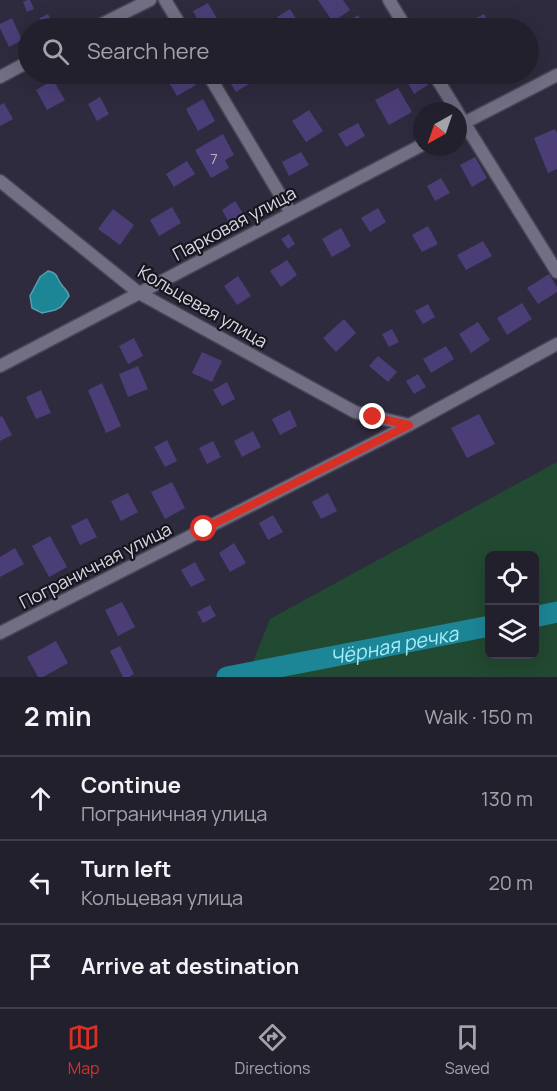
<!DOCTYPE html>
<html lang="en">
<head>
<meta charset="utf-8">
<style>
  :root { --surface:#23202e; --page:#2b2836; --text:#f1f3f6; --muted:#a3a3aa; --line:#403e4a; --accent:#d93025 }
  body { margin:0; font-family:Manrope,sans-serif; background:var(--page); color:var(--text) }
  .controls { position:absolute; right:18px; bottom:18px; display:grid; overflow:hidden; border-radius:9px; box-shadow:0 6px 24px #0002 }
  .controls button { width:54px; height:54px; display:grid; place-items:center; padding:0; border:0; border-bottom:2px solid var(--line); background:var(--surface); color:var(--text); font:30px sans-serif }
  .compass { position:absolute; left:413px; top:102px; width:54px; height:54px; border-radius:50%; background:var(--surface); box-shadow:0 6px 24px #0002; rotate:220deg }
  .stop { position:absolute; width:18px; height:18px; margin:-14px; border:4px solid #d93025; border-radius:50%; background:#fff }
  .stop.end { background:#d93025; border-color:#fff; box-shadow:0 2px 6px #0008 }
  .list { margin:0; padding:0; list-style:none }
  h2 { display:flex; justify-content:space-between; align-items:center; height:78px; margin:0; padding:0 24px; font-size:26px }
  h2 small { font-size:20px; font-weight:400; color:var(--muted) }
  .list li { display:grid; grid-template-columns:39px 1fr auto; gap:18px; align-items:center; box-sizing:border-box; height:84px; padding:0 24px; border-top:2px solid var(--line) }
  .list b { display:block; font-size:22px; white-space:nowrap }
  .list p { margin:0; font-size:20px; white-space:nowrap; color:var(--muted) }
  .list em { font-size:20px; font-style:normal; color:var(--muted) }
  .icon { flex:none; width:33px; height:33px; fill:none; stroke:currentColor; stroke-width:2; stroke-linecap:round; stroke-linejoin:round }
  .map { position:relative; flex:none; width:557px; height:677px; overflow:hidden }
  .search { position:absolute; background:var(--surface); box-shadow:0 6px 24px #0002; left:18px; right:18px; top:18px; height:66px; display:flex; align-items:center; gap:15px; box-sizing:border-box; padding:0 21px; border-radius:33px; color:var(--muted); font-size:22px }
  .sheet { height:330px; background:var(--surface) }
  nav { display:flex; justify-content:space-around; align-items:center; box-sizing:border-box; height:84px; border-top:2px solid var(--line); background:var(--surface); font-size:16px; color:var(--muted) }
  nav a { display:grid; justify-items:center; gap:3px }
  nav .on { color:var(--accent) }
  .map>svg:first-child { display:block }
  .green { fill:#224932; fill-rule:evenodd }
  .water { fill:#1c8697; stroke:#549eae; stroke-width:1.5 }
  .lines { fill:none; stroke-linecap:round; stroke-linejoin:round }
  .river { stroke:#1c8697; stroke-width:21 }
  .building { fill:#4b3e77 }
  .minor-casing { stroke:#494656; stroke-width:15 }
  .minor { stroke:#726f85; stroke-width:12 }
  .route { stroke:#d93025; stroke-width:8 }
  .labels { text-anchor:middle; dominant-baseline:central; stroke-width:4.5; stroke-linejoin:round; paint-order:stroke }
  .number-label { font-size:15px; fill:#b5b0c8 }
  .street-label { font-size:18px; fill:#d8d6e3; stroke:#17151e }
  .water-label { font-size:20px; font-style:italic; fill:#a7eefc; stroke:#17151e }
</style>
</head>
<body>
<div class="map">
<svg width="557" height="677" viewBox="0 0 557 677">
  <rect width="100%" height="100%" fill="#2f2b3e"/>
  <path class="green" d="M557,462V677H247L270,619ZM490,556H534V654H490Z"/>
  <path class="water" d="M48,271C58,273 56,277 61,284C65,290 67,289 69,296L61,307L55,310L42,313L32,308L30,296L40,277Z"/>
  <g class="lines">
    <g class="river">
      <path d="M534,617L557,612"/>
      <path id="s1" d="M227,677L490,626"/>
    </g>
  </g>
  <path class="building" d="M27,0H30L34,9L27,12L23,2Z
    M318,0H343L350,10L333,22Z
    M208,3L219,22L207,28H202L193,11Z
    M290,9L302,28H284L277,17Z
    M48,14L55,28H45L40,18Z
    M484,14L491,26L486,28H477L472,20Z
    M358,15L366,28H337Z
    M12,18L22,40L9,47L0,28V24Z
    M161,21L165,28H148Z
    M164,74H190L196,85L177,96Z
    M225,74H247L252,82L236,92Z
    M367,74H389L373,84Z
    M422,75L428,85L414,94L408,83Z
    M53,80L65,100L47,110L36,90Z
    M398,88L412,112L389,125L375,100Z
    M100,97L109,114L97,121L88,104Z
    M203,99L215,121L198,131L186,109Z
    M4,103L13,119L0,126V105Z
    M309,110L323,131L306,142L292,121Z
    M358,123L365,136L346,147L338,134Z
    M555,129L557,133V169L548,173L534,138Z
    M223,134L234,155L225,160L229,168L211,178L195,150Z
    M301,152L309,165L289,176L282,162Z
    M475,157L487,178L472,187L460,165Z
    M187,161L195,174L174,187L166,174Z
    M441,178L450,193L435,201L427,186Z
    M235,201L244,215L230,224L222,210Z
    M172,207L181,223L159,236L150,220Z
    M378,208L386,222L370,232L361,218Z
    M113,209L134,225L120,245L98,229Z
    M428,226L438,244L422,252L412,235Z
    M341,228L351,246L332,257L322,239Z
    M289,234L295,244L288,249L281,239Z
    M483,241L492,256L466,270L457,255Z
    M287,260L297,275L281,287L270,271Z
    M549,274L557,287V292L538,304L527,288Z
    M238,276L251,296L237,305L224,286Z
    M522,303L532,319L507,335L497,318Z
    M428,304L435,317L423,324L415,311Z
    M344,319L356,333L336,352L323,338Z
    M478,322L490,340L471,353L459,334Z
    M392,329L399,342L389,347L382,334Z
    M134,338L143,356L128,364L119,346Z
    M446,346L454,359L431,373L423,359Z
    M202,352L222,361L212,382L192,373Z
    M378,356L397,372L388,382L369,366Z
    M138,366L148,389L128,397L119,374Z
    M418,374L426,387L414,394L406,381Z
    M227,382L235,399L222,406L213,390Z
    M102,383L121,426L106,433L88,390Z
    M41,390L51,413L36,419L26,397Z
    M290,410L297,426L280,435L272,419Z
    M479,414L495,444L467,458L451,428Z
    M2,416L12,435L0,441V417Z
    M253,431L261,447L242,457L234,441Z
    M167,440L177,461L165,467L154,447Z
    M213,441L221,457L207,464L199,448Z
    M172,482L185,508L165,519L151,492Z
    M128,493L138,512L121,521L111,501Z
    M328,493L337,511L321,519L312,502Z
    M273,515L283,532L268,540L259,523Z
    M87,518L97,537L80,545L71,526Z
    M50,536L67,567L49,577L32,546Z
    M234,543L246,563L230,572L219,553Z
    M15,548L24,564L0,577V557Z
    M195,562L205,580L191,587L181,570Z
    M122,602L135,627L118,636L105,610Z
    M210,605L216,616L203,623L197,612Z
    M56,641L68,663L43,677H38L27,657Z
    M120,646L134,674L129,677H123L110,651Z"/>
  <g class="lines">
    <defs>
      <path id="minor" d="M165,0L182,28
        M389,0L406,28
        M94,28L150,0
        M208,74L291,213
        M434,74L457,111
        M0,77L28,62
        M458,113L557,272
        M458,126L557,75
        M0,181L139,293L355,412L409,425
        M0,366L422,145
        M0,633L409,425L557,344"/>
    </defs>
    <use href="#minor" class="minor-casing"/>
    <use href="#minor" class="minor"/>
  </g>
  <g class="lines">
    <path class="route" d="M204,529L409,425L373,417"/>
  </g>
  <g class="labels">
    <g class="number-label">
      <text x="214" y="158">7</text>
    </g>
    <g class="street-label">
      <text transform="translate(234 223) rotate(-28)">Парковая улица</text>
      <text transform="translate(203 306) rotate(30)">Кольцевая улица</text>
      <text transform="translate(95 565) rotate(-27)">Пограничная улица</text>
    </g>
    <g class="water-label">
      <text stroke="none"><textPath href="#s1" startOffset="170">Чёрная речка</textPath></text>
    </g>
  </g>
</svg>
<div class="controls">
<button><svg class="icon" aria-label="locate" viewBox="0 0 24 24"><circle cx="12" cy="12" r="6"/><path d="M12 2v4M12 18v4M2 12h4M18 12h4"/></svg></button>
<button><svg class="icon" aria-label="layers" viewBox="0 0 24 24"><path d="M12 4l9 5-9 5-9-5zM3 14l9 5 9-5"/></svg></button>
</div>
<svg class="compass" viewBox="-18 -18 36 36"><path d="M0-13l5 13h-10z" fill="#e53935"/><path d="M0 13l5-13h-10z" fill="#a3a3aa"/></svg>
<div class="stop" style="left:204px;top:529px"></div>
<div class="stop end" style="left:373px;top:417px"></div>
<div class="search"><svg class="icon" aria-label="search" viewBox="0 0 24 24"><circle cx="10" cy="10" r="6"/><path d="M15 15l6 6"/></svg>Search here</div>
</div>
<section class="sheet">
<h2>2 min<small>Walk · 150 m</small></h2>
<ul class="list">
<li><svg class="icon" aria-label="ahead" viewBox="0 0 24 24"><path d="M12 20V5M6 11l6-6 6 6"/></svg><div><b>Continue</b><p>Пограничная улица</p></div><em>130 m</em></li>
<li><svg class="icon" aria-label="left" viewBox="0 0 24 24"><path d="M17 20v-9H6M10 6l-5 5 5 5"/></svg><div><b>Turn left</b><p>Кольцевая улица</p></div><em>20 m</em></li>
<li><svg class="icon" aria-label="arrive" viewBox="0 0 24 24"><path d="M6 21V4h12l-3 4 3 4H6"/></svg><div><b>Arrive at destination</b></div></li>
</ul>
</section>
<nav>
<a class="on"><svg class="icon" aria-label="map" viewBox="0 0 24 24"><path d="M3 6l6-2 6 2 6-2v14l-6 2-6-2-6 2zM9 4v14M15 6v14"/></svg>Map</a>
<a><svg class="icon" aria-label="directions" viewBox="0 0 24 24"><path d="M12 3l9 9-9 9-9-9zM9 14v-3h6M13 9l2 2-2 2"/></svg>Directions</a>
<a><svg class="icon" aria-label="saved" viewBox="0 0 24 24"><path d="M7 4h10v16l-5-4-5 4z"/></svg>Saved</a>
</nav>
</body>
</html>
